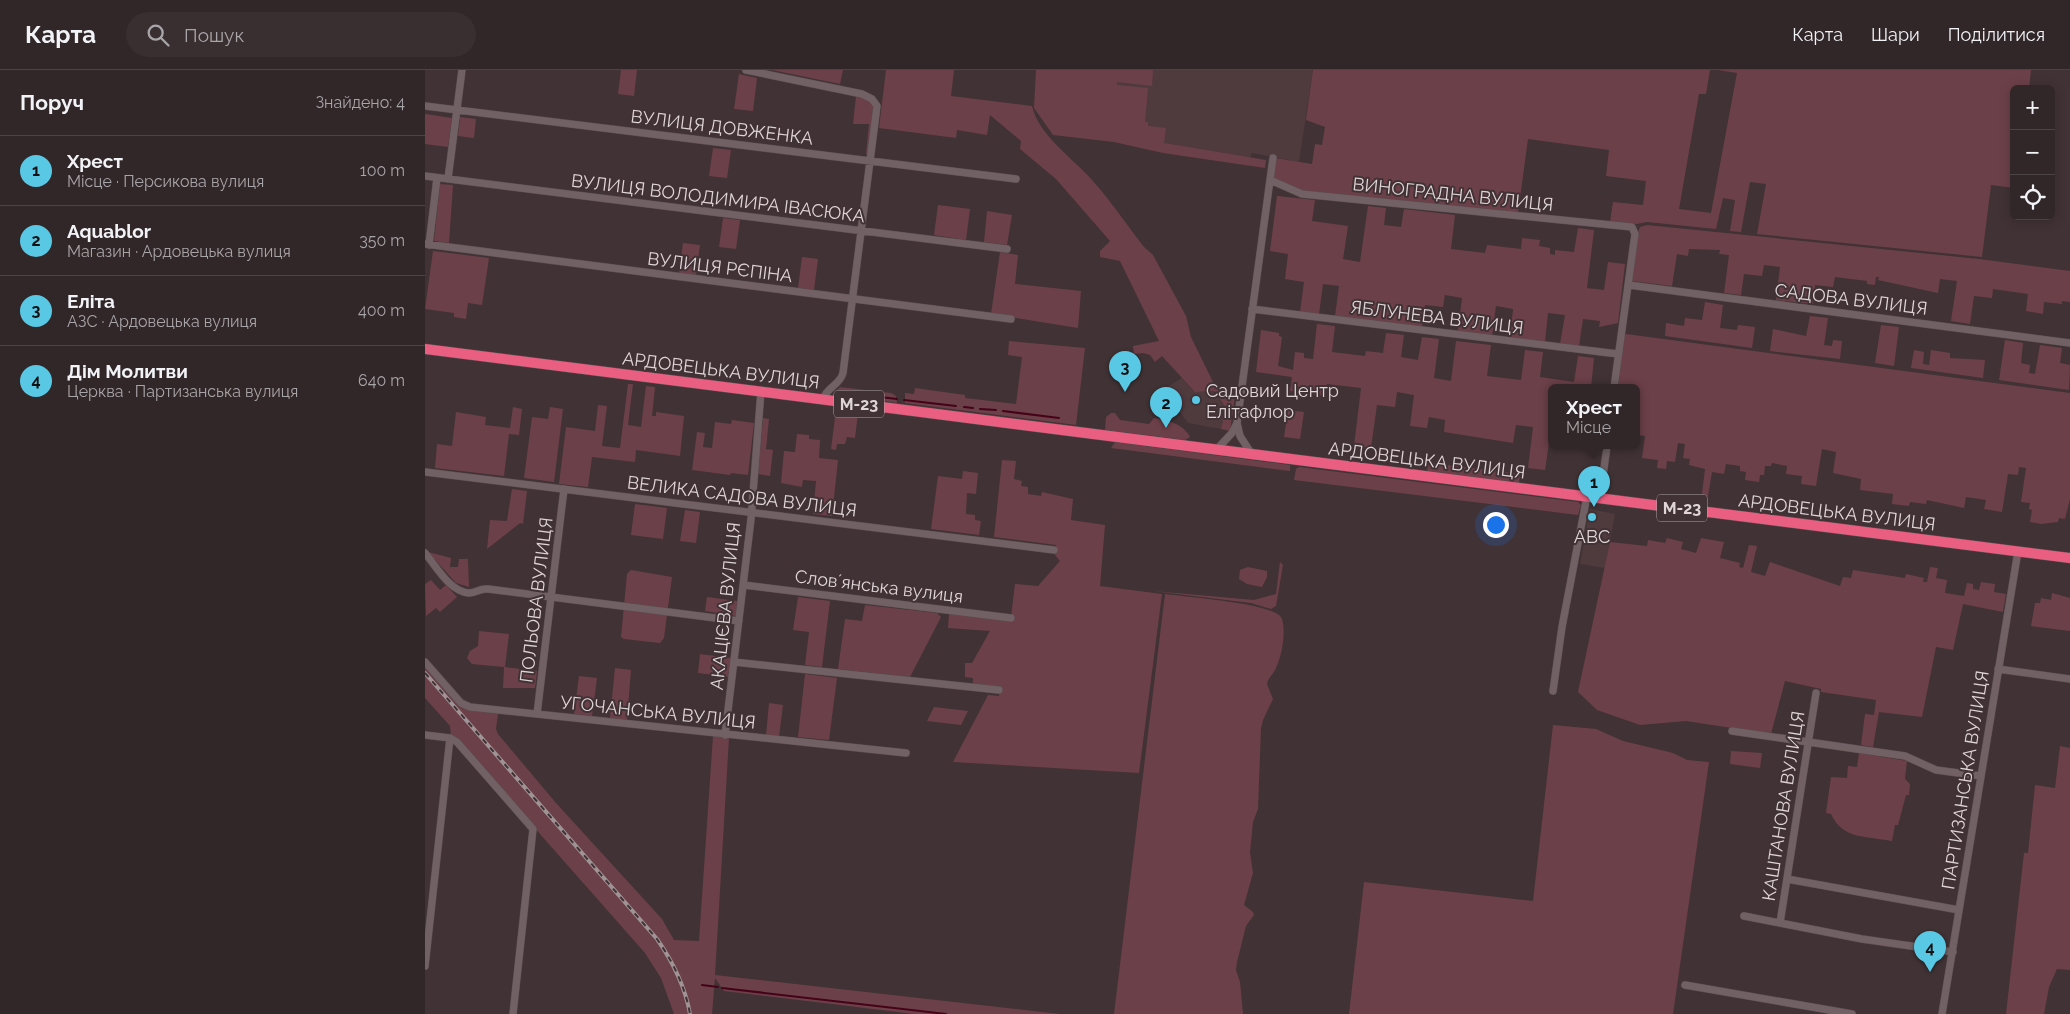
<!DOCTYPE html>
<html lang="uk">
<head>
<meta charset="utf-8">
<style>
  :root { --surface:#312628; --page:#392e30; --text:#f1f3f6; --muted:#a8a5a8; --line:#4c4345; --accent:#59c8e5 }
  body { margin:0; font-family:Raleway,sans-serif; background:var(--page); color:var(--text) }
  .controls { position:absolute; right:15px; top:15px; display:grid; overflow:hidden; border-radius:8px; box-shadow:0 2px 12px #0003 }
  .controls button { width:45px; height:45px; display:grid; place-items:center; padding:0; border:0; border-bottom:1px solid var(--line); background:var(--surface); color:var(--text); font:25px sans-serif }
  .you { position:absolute; left:1070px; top:454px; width:18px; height:18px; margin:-12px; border:4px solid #fff; border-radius:50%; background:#1a73e8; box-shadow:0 0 0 8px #1a73e833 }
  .badge { display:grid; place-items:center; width:32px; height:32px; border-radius:50%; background:var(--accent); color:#111; font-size:16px; font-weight:700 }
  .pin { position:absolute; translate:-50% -41px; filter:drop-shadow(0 1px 2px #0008) }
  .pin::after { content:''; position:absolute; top:26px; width:18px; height:15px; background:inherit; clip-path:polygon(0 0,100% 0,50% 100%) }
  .popup { position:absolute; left:1123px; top:314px; width:92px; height:65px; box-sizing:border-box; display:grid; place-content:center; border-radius:8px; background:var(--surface); filter:drop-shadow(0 1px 4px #0005); font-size:16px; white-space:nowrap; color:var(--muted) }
  .popup b { font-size:19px; color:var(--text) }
  .popup::after { content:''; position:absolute; left:50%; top:100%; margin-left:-10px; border:10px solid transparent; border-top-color:var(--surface) }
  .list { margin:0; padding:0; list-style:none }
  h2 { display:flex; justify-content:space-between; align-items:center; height:65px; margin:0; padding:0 20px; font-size:21px }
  h2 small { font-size:16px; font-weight:400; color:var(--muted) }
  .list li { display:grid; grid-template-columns:32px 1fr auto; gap:15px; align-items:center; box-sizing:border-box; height:70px; padding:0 20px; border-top:1px solid var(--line) }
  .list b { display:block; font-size:19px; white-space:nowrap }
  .list p { margin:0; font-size:16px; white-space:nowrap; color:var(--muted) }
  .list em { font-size:16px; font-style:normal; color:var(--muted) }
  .icon { flex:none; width:28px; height:28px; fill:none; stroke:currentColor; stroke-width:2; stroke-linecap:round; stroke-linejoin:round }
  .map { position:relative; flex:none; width:1645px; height:944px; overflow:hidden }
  header { display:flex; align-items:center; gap:30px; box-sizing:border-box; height:70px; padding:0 25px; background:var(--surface); border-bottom:1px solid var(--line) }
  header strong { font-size:24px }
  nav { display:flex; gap:28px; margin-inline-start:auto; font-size:18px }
  .search { width:350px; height:45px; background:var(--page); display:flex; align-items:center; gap:12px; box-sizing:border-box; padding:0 18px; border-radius:28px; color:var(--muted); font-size:19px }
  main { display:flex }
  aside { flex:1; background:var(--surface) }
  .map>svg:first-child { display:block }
  .built { fill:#4f3a3e }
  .green { fill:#6c4049 }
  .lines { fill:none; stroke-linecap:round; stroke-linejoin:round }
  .stream { stroke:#45031a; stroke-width:2 }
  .minor-casing { stroke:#5b4e50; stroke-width:8 }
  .highway-casing { stroke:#5b4e50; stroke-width:11 }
  .minor { stroke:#716164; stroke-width:7 }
  .highway { stroke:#e95e81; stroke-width:10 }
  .rail-casing { stroke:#9f9395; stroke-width:4 }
  .rail { stroke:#413235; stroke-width:2; stroke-dasharray:5.5; stroke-linecap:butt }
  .poi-dot { fill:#59c8e5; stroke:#413235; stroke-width:2 }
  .labels { text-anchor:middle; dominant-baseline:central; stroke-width:4; stroke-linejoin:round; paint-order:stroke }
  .shield { fill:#413235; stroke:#b0a4a6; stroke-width:1 }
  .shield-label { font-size:16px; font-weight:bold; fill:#dfd5d7 }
  .street-label { font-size:18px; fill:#dfd5d7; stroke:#413235 }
  .poi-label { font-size:18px; fill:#dfd5d7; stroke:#413235; text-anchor:start }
</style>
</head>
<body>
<header>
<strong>Карта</strong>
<div class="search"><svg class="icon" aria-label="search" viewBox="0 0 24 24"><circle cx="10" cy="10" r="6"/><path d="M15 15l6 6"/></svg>Пошук</div>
<nav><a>Карта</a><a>Шари</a><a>Поділитися</a></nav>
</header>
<main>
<aside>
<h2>Поруч<small>Знайдено: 4</small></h2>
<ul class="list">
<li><span class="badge">1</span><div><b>Хрест</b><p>Місце · Персикова вулиця</p></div><em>100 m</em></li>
<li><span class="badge">2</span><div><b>Aquablor</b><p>Магазин · Ардовецька вулиця</p></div><em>350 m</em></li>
<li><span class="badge">3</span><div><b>Еліта</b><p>АЗС · Ардовецька вулиця</p></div><em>400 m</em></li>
<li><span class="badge">4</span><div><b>Дім Молитви</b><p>Церква · Партизанська вулиця</p></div><em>640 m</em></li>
</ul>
</aside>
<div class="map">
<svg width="1645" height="944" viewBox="0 0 1645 944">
  <rect width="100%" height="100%" fill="#413235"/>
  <path class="built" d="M692,0H888L874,92L827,83L825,88L690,66Z
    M757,308L770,322L788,321L801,338L796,359L763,353L752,338L742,317Z
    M1165,439L1190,444L1180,498L1155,494Z"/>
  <path class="green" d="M196,0H212L209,26L193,24Z
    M347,0H418L415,14Z
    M461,0H529L526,26L607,36C614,66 648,88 667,110C686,131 702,155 719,177L728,185L761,246L766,267L788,312L810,326L805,361L796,359L801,338L789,321L770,322L737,286L730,292L725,285L718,283L709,284L708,276L734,271L695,191L675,187V181L685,171L631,109L595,79L596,71L565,45L562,65L532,60L531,68L454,58Z
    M611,0H728L727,16L692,12V15L723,18L720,52H723V56L741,58L739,73L841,90L840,98L738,83L689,72L628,65L609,38Z
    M888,0H1285L1281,24H1274L1254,139L1286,143L1312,3L1293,0H1606L1604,19H1589V118L1566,115L1557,187L1332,164L1341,114L1325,112L1316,162L1305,161L1310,130L1298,128L1291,159L1222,152L1212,154L1185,152L1188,132L1218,135L1221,111L1181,106L1184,80L1103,69L1093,143L882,123L848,109L850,88L887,94L890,74L897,75L900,57L881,50Z
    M314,4L332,8L328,41L309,39Z
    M431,26L443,29L449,38L444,84H441L444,54H428Z
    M0,44L27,48L23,77L0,74Z
    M35,47L51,49L49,68L33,66Z
    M288,78L306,80L302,108L284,106Z
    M15,114L28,115L24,173L9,171Z
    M852,126L890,130L887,151L923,156L918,189L935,192L943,136L961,138L959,155L976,157L979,139L1030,145L1026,179L1060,183L1062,175L1096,179L1097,168L1115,170L1114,176L1125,178V184L1130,185V180L1149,182L1153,158L1169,160L1162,218L1179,220L1183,192L1200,194L1193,253L1174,257L1175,251L1158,249L1154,276L1135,274L1140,245L1123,243L1120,272L1085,268L1088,239L1071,236L1067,266L1033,261L1037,228L1020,225L1018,237L1000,235L997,257L910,246L914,216L898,214L894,244L875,242L879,212L860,209L863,184L845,181Z
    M513,135L545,139L541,170L509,165Z
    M562,141L587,145L582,175L559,172Z
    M298,148L315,150L311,179L294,177Z
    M1222,155L1554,189L1645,201V232L1637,231V234L1619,232L1618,244L1601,241L1603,224L1568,219L1567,228L1549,226L1545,254L1526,251L1532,211L1515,209L1513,223L1453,210L1454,207H1451L1450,215L1442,214V211L1410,207L1408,217L1390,215L1388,234L1351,230L1355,197L1339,195L1337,206L1319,204L1316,225L1299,223L1304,185L1294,184L1295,180L1264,179L1263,186L1252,184L1247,216L1207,211L1213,162L1215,157Z
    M258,173L275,175L271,205L254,203Z
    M8,181L64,188L57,235L43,233L41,249L29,247V243L0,239Z
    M575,182L593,185L590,214L656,221L653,258L566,244Z
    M377,187L393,189L389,220L373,218Z
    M1280,232L1298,235L1295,258L1312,260L1313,255L1330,257L1327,278L1240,266L1241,253L1259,256L1260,248L1277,250Z
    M1385,246L1403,248L1399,275L1407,276L1408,270L1417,271L1415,289L1345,281L1348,259L1381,266Z
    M892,254L910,256L907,282L940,286L941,281L958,283L961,263L979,265L976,287L993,290L997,267L1014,269L1009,308L1026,311L1031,271L1066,275L1062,306L1096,310L1100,280L1118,282L1115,307L1149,312L1153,286L1169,288L1166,318H1126V359L1120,400L1103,398L1108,357L1091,355L1088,373L1019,362L1020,350L1004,347L1002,358L985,356L989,325L972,322L970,337L952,335L946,378L929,376L936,318L902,314L900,326L865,321L867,307L831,302L836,260L854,263V266L857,267L853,296L868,300L870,282L879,283V288L888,289Z
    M1456,255L1474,257L1469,296L1450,293Z
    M1201,264L1645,323V429L1640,449L1634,448L1633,452L1616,454L1605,452L1607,440L1604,439L1605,433L1596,432L1601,398L1594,397L1593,405L1583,404L1577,442L1559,439L1561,430L1541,427L1539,438L1502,430L1501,434L1485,432L1484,436L1467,434L1468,424L1435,420L1436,409L1408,403L1411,382L1397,379L1391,416L1376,414L1377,406L1361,404L1362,396L1347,393L1346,396H1340L1339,405H1335L1334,412L1320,410L1321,402L1315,401V396L1301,394L1299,404L1287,402L1282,432L1276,431L1280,399L1264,395L1265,389L1258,388L1260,374L1253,373L1250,392L1242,391L1241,399L1232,398L1233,390L1217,388L1220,366L1212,365V318H1193L1199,266Z
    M1580,270L1598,273L1596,293L1605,295L1604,303L1610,304L1615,275L1637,278L1635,293L1645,295L1644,320L1574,310Z
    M584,271L660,278L651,355L480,333V323L489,324L490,318L540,325V328L591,334L597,287L583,285Z
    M1489,280L1499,282L1498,294L1504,295L1506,280L1525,283V288L1560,290L1558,308L1486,298Z
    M203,314H208L203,355L216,357L221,316L230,317L227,346H231V342L259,346L255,386L211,380L210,392L167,387L163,417L134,414L141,357L170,361L173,335L182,336L177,376L195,378Z
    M415,317L466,323L471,326L472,333L408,324Z
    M88,337L97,339L94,365L84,364L79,406L10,398L12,374L27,376L31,342L61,347L60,355L85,358Z
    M125,337L138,339L129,412L99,408L107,347L123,349Z
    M411,340L433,343L430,368L422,367L420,374H412L411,380L406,379Z
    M863,340L879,342L875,369L859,367Z
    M686,343H690L695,350L724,354L729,348C741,349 760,355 765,367L760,370L680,360L681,347Z
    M338,348L344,349L341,379L348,380L345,406L333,404Z
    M307,350L329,353L323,405L306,403L305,405L267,400L272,362L280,363L278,377L287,378L290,352L306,354Z
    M372,364L384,365V369L395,370L394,388L413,390L407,446L388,444L391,411L378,410L377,417L356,413L359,381L370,382Z
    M690,372L865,395V401L686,378Z
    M577,390L591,391L589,409L597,411L596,416L603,417V424L616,426L617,422L648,429L646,450L680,455L675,516L737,524L714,703L528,692L563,625L574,626L575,617L548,615V608L540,607V593H547L565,561L523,558L524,544L586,547L590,514L613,516L635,491L630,485L631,475L569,467Z
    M1006,393L1095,404L1094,413L1002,401L1003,395Z
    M874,397L1153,432L1156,435L1153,445L869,410L871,399Z
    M538,401L553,403L551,424L542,423L541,444L550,445V450L556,451L554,465L506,459L513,406L537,409Z
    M87,419L102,421L98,454L95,453L62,479L65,450L82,451Z
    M210,434L242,438L238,469L206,465Z
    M260,440L275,442L271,473L255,471Z
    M1242,468L1258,472L1256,479L1271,483L1276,468L1299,472L1295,488L1315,493L1314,497L1318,498L1324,475L1332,476L1326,502L1340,506L1345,492L1415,516L1418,507L1426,508L1428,500L1480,508L1481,504L1499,508L1498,512H1502L1505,497L1513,498L1511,508L1522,510L1520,523L1539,526L1542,513L1548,514V519L1554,520L1556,512L1570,514L1569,522L1581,524L1578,542L1538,534L1528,580L1511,577L1497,647L1454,642L1448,677L1436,675L1440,644L1449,645L1451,630L1396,622V619L1360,611L1346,664L1261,651L1215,655L1172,640L1153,622L1185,472L1222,476L1223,470L1240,473Z
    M3,482L26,488L25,497H33L34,489H43L44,517L31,513Z
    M855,492L858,495L851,536L846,539L826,533L728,521L829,530L851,524Z
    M823,497L842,501V507L837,517L822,514L814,509L815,500Z
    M206,500L247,507L239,568L235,573L199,569L196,567L202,504Z
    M6,510L15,520L21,515L32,527L15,542L11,538L1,546L0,514Z
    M1627,523L1645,528V561L1606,556L1610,533H1615L1616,528L1626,530Z
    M740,524C758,527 853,533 857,549C861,563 857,585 851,598C849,604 843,607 842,614L848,629L838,650L836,658L833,739L828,752L825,782L828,803L819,835L828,842L829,845L821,856L812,892L811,900L815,912L818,944H689Z
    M282,527L312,531L311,546L280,541Z
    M373,527L405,531L397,597L380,595L384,562L368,560Z
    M440,535L512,543L516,547L485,607L413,599L420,549L437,551Z
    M54,561L84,564L80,597L112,601L110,618H78L79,597L47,594L42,588L45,581L53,576Z
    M275,584L306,588L303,607L273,603Z
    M0,595L36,636L44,640L73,644L71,659L73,664L131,733L237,849L249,870L274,871L288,666L304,668L290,905L635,944H489L299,921L290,908L287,944H249L236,908L220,883L33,671L26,665L25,656L0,628Z
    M190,598L206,600L202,650L185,648Z
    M380,604L412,608L404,670L373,667Z
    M154,606L172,608L167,646L149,644Z
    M344,633L358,635L354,667L341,666Z
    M509,637L543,641L536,655L502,651Z
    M1128,655L1171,659L1198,671L1248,683L1262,690L1284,692L1248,944H924L939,812L1108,831Z
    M1635,676L1645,678V900L1632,899L1624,917L1619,944H1581L1599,783H1603L1610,715L1630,718Z
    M1306,681L1337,683L1335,698L1305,694Z
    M1434,683L1482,691L1480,709L1485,714L1484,725H1481L1473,755H1470L1467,771C1442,766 1418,770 1406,744L1401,743L1406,707L1422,708L1423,696L1432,697Z"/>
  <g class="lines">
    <path class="stream" d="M413,322L472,329
      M479,330L531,336
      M539,337L548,338
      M555,339L571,340
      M578,341L634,348
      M277,915L293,917
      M297,918L521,944"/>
    <defs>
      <path id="minor" d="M321,0L437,24L447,29L452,36L418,303C415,315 402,317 398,329
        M0,36L591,109
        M0,106L582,179
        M23,109L37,0
        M845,110L877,124L1207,157L1210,164L1189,318
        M0,174L586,249
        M4,175L12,108
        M1204,215L1645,273
        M827,239L1193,284
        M792,379L807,363L812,353
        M826,383L815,366L812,353L848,88
        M0,402L629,480
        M1175,428L1182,376
        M0,483C11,496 25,522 44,523C52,523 54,518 63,519L314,551
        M319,515L586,548
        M0,592L36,633L45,637L481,683
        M309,592L574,620
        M1573,599L1645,609
        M1128,621L1137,557L1162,426
        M1391,623L1355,853L1437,869L1528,882
        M112,644L139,419
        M1307,661L1480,686L1511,700L1556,706
        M0,665L25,668L0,896
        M300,665L326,449L336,321
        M25,668L32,672L108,759L88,944
        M1362,809L1534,840
        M1319,846L1355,853
        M1260,915L1427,944
        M1517,944L1593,481"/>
      <path id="highway" d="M0,279L1645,488"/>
    </defs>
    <use href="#minor" class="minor-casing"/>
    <use href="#highway" class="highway-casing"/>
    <use href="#minor" class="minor"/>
    <use href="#highway" class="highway"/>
    <defs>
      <path id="rail" d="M0,603L232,869C248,892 260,916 265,944"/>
    </defs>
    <use href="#rail" class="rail-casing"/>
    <use href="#rail" class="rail"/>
  </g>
  <g class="poi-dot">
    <circle cx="771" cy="330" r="5"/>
    <circle cx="1167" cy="447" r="5"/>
  </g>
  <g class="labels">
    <g class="shield">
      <rect x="409" y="320.5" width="50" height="27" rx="4"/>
      <rect x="1232" y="424.5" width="50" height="27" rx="4"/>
    </g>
    <g class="shield-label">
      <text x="434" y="334">М-23</text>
      <text x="1257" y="438">М-23</text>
    </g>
    <g class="street-label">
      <text transform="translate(297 57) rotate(7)">ВУЛИЦЯ ДОВЖЕНКА</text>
      <text transform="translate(1028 124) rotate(6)">ВИНОГРАДНА ВУЛИЦЯ</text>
      <text transform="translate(293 128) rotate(7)">ВУЛИЦЯ ВОЛОДИМИРА ІВАСЮКА</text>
      <text transform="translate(295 197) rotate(7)">ВУЛИЦЯ РЄПІНА</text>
      <text transform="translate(1426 229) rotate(7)">САДОВА ВУЛИЦЯ</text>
      <text transform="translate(1012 247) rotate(7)">ЯБЛУНЕВА ВУЛИЦЯ</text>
      <text transform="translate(296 300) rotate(7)">АРДОВЕЦЬКА ВУЛИЦЯ</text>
      <text transform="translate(1002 390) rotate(7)">АРДОВЕЦЬКА ВУЛИЦЯ</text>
      <text transform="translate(317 426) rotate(7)">ВЕЛИКА САДОВА ВУЛИЦЯ</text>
      <text transform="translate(1412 442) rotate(7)">АРДОВЕЦЬКА ВУЛИЦЯ</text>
      <text transform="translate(454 516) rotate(7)">Словʼянська вулиця</text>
      <text transform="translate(111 530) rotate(-83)">ПОЛЬОВА ВУЛИЦЯ</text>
      <text transform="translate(300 536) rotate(-84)">АКАЦІЄВА ВУЛИЦЯ</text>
      <text transform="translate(233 642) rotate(6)">УГОЧАНСЬКА ВУЛИЦЯ</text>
      <text transform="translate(1540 710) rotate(-81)">ПАРТИЗАНСЬКА ВУЛИЦЯ</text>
      <text transform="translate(1358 736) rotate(-81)">КАШТАНОВА ВУЛИЦЯ</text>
    </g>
    <g class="poi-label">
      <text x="781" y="320">Садовий Центр<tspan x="781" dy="21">Елітафлор</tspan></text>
      <text x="1167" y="466" text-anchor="middle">ABC</text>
    </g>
  </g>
</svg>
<div class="controls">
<button>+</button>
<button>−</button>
<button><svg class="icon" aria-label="locate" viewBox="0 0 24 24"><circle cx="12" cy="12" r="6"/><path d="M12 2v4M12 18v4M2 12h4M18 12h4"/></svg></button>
</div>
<div class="you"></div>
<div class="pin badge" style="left:1169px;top:437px">1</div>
<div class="popup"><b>Хрест</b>Місце</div>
<div class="pin badge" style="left:741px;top:358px">2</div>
<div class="pin badge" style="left:700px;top:322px">3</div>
<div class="pin badge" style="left:1505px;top:902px">4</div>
</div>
</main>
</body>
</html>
